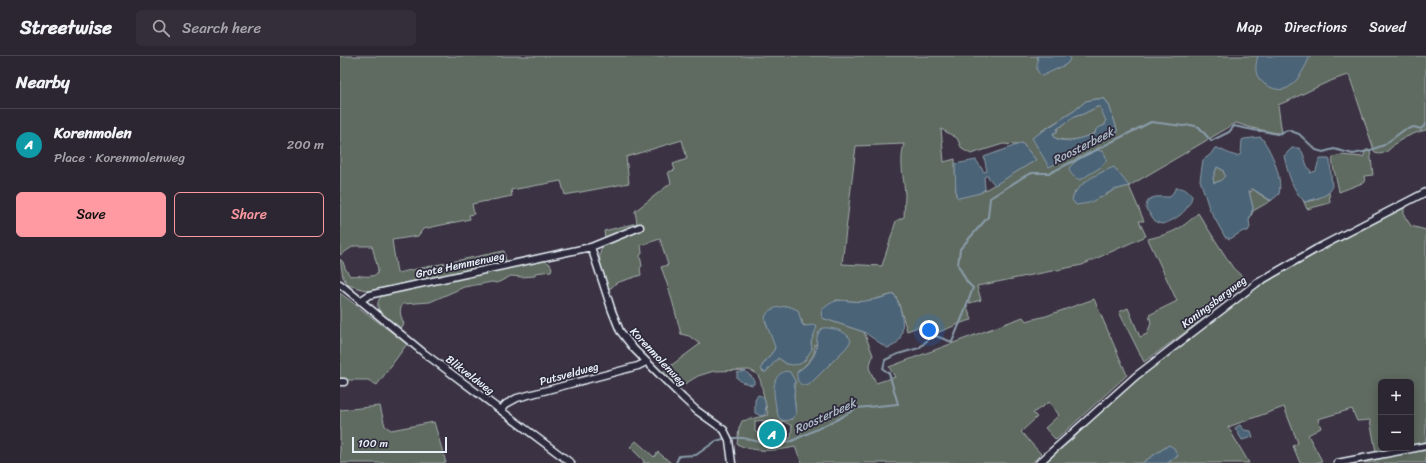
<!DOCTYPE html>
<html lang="en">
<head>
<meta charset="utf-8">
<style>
  :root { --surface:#2c2632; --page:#342e3a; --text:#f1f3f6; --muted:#a6a5ac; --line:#48434d; --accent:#ff9aa2 }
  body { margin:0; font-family:Sriracha,sans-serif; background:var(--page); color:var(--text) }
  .controls { position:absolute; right:12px; bottom:12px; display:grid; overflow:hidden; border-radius:6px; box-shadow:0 2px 10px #0003 }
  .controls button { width:36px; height:36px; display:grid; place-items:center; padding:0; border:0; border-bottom:1px solid var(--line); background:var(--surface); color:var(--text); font:20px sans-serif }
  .scale { position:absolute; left:12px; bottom:10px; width:95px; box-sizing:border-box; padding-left:4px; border:2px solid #e8f1f8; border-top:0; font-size:11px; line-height:14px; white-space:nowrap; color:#e8f1f8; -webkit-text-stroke:3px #2f2a3d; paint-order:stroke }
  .you { position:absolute; left:589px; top:274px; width:14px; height:14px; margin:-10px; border:3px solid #fff; border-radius:50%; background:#1a73e8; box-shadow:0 0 0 6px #1a73e833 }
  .badge { display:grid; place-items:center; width:26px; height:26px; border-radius:50%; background:var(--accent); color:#fff; font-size:13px; font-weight:700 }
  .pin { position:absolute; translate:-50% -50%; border:2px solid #fff; box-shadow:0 1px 4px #0006 }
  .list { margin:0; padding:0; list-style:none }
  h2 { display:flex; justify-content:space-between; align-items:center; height:52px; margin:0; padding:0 16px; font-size:17px }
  h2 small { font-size:13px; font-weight:400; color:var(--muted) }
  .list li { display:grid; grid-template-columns:26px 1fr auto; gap:12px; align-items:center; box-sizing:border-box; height:72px; padding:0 16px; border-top:1px solid var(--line) }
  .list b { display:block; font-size:15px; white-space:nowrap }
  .list p { margin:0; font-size:13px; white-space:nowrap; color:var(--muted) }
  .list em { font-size:13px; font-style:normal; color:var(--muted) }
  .actions { display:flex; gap:8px; padding:12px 16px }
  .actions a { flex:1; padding:9px 0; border:1px solid var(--accent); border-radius:6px; text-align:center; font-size:14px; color:var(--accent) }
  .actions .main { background:var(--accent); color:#111 }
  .icon { flex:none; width:22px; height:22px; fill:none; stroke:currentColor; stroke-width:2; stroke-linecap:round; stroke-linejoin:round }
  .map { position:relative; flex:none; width:1086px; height:407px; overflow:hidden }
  header { display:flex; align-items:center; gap:24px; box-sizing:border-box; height:56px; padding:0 20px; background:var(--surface); border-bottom:1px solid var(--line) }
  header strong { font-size:19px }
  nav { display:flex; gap:22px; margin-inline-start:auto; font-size:14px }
  .search { width:280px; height:36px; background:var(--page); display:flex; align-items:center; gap:10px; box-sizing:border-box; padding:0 14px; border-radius:6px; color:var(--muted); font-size:15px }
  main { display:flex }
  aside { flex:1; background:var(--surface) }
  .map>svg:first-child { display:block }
  .green { fill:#5f6b60; stroke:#a4aeac; fill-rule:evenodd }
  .water { fill:#4c6476; stroke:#8a9caa; fill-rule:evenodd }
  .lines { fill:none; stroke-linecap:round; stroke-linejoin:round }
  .stream { stroke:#8a9caa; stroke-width:2 }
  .street-casing { stroke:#e8f1f8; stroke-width:9 }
  .street { stroke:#2f2a3d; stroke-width:6 }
  .labels { text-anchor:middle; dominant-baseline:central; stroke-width:3.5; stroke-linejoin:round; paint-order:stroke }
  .street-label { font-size:11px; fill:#e8f1f8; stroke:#2f2a3d }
  .water-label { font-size:12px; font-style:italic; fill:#aab9c4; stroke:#2f2a3d }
</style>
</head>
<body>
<header>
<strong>Streetwise</strong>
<div class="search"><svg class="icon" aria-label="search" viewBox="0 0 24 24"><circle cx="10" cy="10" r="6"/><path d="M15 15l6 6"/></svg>Search here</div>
<nav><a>Map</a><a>Directions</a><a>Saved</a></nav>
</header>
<main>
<aside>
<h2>Nearby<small></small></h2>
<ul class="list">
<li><span class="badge" style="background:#0f9aa8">A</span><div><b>Korenmolen</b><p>Place · Korenmolenweg</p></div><em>200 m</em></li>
</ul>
<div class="actions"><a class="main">Save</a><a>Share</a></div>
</aside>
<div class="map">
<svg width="1086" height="407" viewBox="0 0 1086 407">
  <rect width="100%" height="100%" fill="#3b3343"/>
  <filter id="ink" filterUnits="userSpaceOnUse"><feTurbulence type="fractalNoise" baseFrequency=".025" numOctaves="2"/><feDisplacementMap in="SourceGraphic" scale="8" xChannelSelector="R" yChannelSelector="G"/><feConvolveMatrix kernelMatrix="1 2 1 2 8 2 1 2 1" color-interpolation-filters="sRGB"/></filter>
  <g filter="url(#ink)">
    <path class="green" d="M0,0H1086V74C1077,76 1067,80 1059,85C1051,90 1046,101 1035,97L1009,19C984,25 962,40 938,49L942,78L912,72L896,67L789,130L804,165H799L806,180L742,209L637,230L641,244L626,248L632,264L624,266L589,280L582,278L578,271L567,275L558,245L554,238L525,246L496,244L482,262L524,276L533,299L529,312L536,327L555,321L549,311L683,261L686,265L706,260L754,243L787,319L716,384L705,372L719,359L709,346L693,357L697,361L681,376L701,398L692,407H462L455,391C437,395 414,397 397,388L399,372L402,365L428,359C426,352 425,344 423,337C421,327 421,317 409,314L374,315L358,320L338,332L321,317L360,288L349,280L341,278C335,255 330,234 321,211L328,209L320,183L301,189L302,197L300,200L302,210L300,212L301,219L276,227L271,232H268C264,220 254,200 264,189L262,183L265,182L264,175L297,167L295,155L331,127L328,116L335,114L333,108L347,103L342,84L286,101L289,127L225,139L221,125L171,134L172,140L132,148L134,158L129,159L130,163L83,173L78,180L52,184L57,217L164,195L166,205L35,235H29L8,229L3,221L0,203L3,206L5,212L10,220C19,218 28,223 37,218L38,213L32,190H14L0,199ZM756,43H765L769,49L778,76L717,107L700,76L734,55L746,45ZM601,73L617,82L622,93L631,98L663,88L676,89L682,87L696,104L640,137L616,140L615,103L604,106ZM564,88C559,108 564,120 565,139C565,146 564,154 564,161L556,165L542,210L502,208L516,90ZM764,115L789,130L774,134L760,142L734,137L743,128ZM462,264V268L466,270L473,279L471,286L472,293L447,308L438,302L426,316L422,315V310L434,294L435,291ZM475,288L506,292L457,316C467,308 476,301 475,288ZM455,325L454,340L456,358L453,363L443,365L441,364ZM415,365C418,365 422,364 426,365C432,365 437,369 443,365L452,370L451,382L438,386L424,385L415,375Z
      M760,50C762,55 766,61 766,65C766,69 762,71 760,73C750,82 729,87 715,82L713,77L717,76V73L734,61L743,58L757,51Z
      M1026,94H1030L1033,119L1024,120L1025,126L999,136C998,126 991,109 993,101L1001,99L1023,101Z
      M877,111L883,114L885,120L880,125L874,127L873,122Z
      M913,133L918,137L929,144H932L913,155L909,164L913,152L909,135L911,136Z
      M989,136L990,147L967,153L963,144L965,146L975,144Z
      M1064,152V159L1071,170L1086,174V387L1071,389V326H1041V392H1058L1036,396L1030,364L1017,365L1012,353L978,363L981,372L968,379L982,405L974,407H960L953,390L958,387L944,351L888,371L909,407H827L838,400L829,389L802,407H704L734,382L763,352L794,325L918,229L977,197Z
      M858,157L893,212L907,225L851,272L804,306L779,256L788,252L800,281L807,278L811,267L809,259L837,245L808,183C832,177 839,175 858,157Z
      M204,204L210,208L212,212L211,215L195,217V220L181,221L171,220L157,227L152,226L124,231L90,246L63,248C58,255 61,261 64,268L59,273C49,264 27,252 44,238Z
      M0,237L67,288L37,329L28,324H0Z
      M40,350L45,370L51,374L94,366L106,407H0V354Z
      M296,385L314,401L318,396L331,407H303L304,405L290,391Z
      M1086,393V407H1015Z"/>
    <path class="water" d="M697,0H729L730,3L727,8L702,20C692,12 700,10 697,0Z
      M918,0H970C966,10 958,25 949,31C939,38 921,29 917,19C915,14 916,5 918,0Z
      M756,43H765L769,49L778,76L709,111L692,82L734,55L746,45ZM757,51H760L766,65L765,69L756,73L755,78L730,85L720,84L715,82L713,77L717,76V73L734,61L743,58Z
      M921,81C931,94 943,121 939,138L932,144H930L913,133H910L909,135L913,152L909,164L910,171L908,175H903L890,183L885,181L869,152L860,124L863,104L870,99L875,92H878C881,94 892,99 897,100L901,98L902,84L904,83ZM877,111L883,114L885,120L880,125L874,127L873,122Z
      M682,87L696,104L655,129L648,121V119L644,121L645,133L640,137L619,142L616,140L615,108L636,104L644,116L647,115L644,101Z
      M952,92H959C966,98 964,109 971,115L970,117L976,115L979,103H989L990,105L992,132C987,142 975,142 965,146C952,134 948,117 944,100Z
      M758,94L764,96L767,104L761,111L740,124C734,121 730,119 729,112C736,103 747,99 758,94Z
      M774,111L789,130L774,134L749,147L736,149L732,144C736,127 759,117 774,111Z
      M836,132C843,131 847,134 852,140C850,154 835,165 822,168L816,166L806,153C806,138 819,141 830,141Z
      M554,238C563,253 570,288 547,292L524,276L482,262L481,255C499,237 505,248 525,245C535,244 545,241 554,238Z
      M448,250L458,254L462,268L464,270L474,269L477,271L471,286L472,293L465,304L460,308L453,309L447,308L438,302L426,316H424L421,313L422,310L434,294L435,291L425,264C425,252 439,251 448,250Z
      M482,272C492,271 508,275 511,285L506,292L469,329C459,331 456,324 457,316C464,311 472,305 475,297C479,288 473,282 482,272Z
      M405,315L414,323V328L412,329L402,326L397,322V317Z
      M446,315L450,316L455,325L454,340L456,358C453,363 446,367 440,363C437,360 437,354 436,351C434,339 430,319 446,315Z
      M418,339C427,340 425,350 426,358L421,360L415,357V344Z
      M900,369L904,374L911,375L913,381L902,384L895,372Z
      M829,389L834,392L838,400L827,407H802Z"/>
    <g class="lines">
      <path class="stream" d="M392,382H403L428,388L452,385L498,363L517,352L558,348L549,317L543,313L545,304L558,298L579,292L593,279L612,286L624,257L633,232L627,226L618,209L620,193L648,161L650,142L685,120L692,117H710L811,66L843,70L851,69L859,71L871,85L889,76L894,70L918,75H923L937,78L948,74L959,78L976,94L983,96L994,93L1013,98L1028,95L1044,89L1064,74L1074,71L1081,73L1086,68
        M336,407L339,400L356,399L376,385L383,383"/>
      <defs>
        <path id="street" d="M251,191L272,255L280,275L294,293L343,342L356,354L384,374L389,384L392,407
          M0,228L84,297L231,407
          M20,245L29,239L42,236L251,191L300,171
          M0,326H4
          M161,354L166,348L177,342L298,310L306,306
          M699,407L796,320L917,227L976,193L1086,136
          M997,407L1086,390"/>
      </defs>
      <use href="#street" class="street-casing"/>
      <use href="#street" class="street"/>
    </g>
  </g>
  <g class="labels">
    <g class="street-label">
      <text transform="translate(120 209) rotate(-12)">Grote Hemmenweg</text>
      <text transform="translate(874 246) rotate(-37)">Koningsbergweg</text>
      <text transform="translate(318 301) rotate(47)">Korenmolenweg</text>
      <text transform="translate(229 318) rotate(-15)">Putsveldweg</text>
      <text transform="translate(130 319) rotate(37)">Blikveldweg</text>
    </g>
    <g class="water-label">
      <text transform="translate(743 90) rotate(-27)">Roosterbeek</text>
      <text transform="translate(485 360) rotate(-25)">Roosterbeek</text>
    </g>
  </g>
</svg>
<div class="controls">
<button>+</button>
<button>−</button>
</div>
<div class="scale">100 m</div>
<div class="you"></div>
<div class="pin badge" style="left:432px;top:378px;background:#0f9aa8">A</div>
</div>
</main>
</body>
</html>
